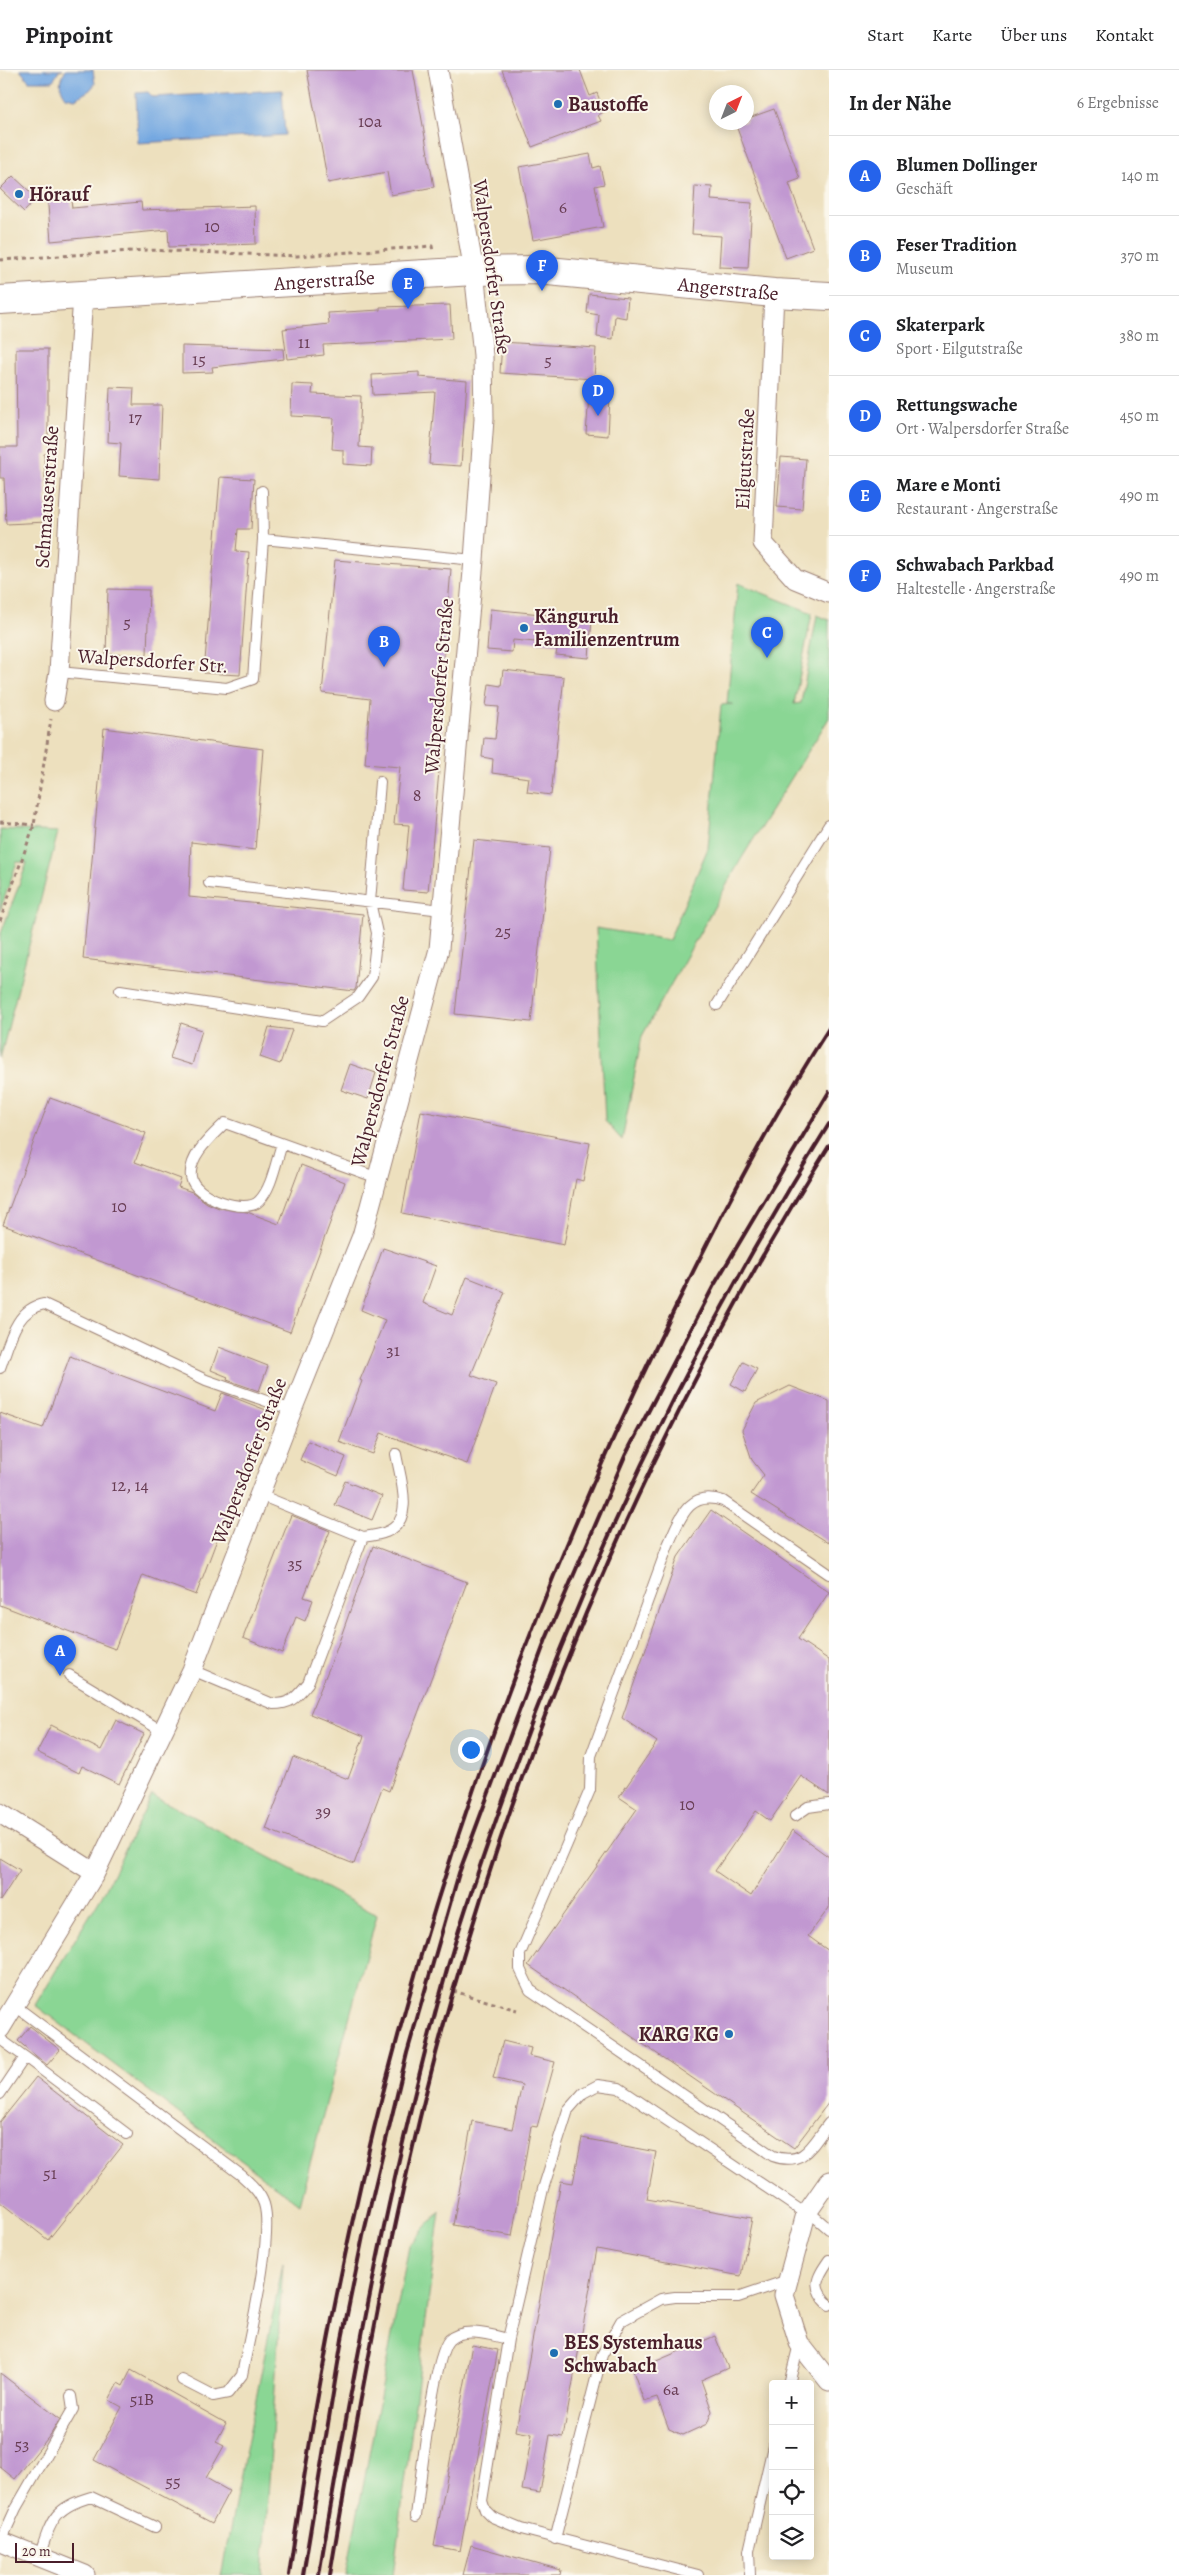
<!DOCTYPE html>
<html lang="de">
<head>
<meta charset="utf-8">
<style>
  :root { --surface:#fff; --page:#f6f6f6; --text:#202124; --muted:#757577; --line:#e0e0e0; --accent:#2563eb }
  body { margin:0; font-family:Alegreya,serif; background:var(--page); color:var(--text) }
  .controls { position:absolute; right:15px; bottom:15px; display:grid; overflow:hidden; border-radius:5px; box-shadow:0 2px 12px #0003 }
  .controls button { width:45px; height:45px; display:grid; place-items:center; padding:0; border:0; border-bottom:1px solid var(--line); background:var(--surface); color:var(--text); font:25px sans-serif }
  .compass { position:absolute; left:709px; top:15px; width:45px; height:45px; border-radius:50%; background:var(--surface); box-shadow:0 2px 12px #0003; rotate:42deg }
  .scale { position:absolute; left:15px; bottom:12px; width:59px; box-sizing:border-box; padding-left:5px; border:2px solid #4a1f2b; border-top:0; font-size:14px; line-height:18px; white-space:nowrap; color:#4a1f2b; -webkit-text-stroke:4px #fbf7ec; paint-order:stroke }
  .you { position:absolute; left:470px; top:1679px; width:18px; height:18px; margin:-12px; border:4px solid #fff; border-radius:50%; background:#1a73e8; box-shadow:0 0 0 8px #1a73e833 }
  .badge { display:grid; place-items:center; width:32px; height:32px; border-radius:50%; background:var(--accent); color:#fff; font-size:16px; font-weight:700 }
  .pin { position:absolute; translate:-50% -41px; filter:drop-shadow(0 1px 2px #0008) }
  .pin::after { content:''; position:absolute; top:26px; width:18px; height:15px; background:inherit; clip-path:polygon(0 0,100% 0,50% 100%) }
  .list { margin:0; padding:0; list-style:none }
  h2 { display:flex; justify-content:space-between; align-items:center; height:65px; margin:0; padding:0 20px; font-size:21px }
  h2 small { font-size:16px; font-weight:400; color:var(--muted) }
  .list li { display:grid; grid-template-columns:32px 1fr auto; gap:15px; align-items:center; box-sizing:border-box; height:80px; padding:0 20px; border-top:1px solid var(--line) }
  .list b { display:block; font-size:19px; white-space:nowrap }
  .list p { margin:0; font-size:16px; white-space:nowrap; color:var(--muted) }
  .list em { font-size:16px; font-style:normal; color:var(--muted) }
  .icon { flex:none; width:28px; height:28px; fill:none; stroke:currentColor; stroke-width:2; stroke-linecap:round; stroke-linejoin:round }
  .map { position:relative; flex:none; width:829px; height:2505px; overflow:hidden }
  header { display:flex; align-items:center; gap:30px; box-sizing:border-box; height:70px; padding:0 25px; background:var(--surface); border-bottom:1px solid var(--line) }
  header strong { font-size:24px }
  nav { display:flex; gap:28px; margin-inline-start:auto; font-size:18px }
  main { display:flex }
  aside { flex:1; background:var(--surface) }
  .map>svg:first-child { display:block }
  .green { fill:#8ad694; stroke:#6a7a60 }
  .water { fill:#74a8e1; stroke:#5f6486 }
  .building { fill:#c198d1 }
  .lines { fill:none; stroke-linecap:round; stroke-linejoin:round }
  .lane-casing { stroke:#9c8074; stroke-width:12 }
  .street-casing { stroke:#9c8074; stroke-width:21 }
  .secondary-casing { stroke:#9c8074; stroke-width:30 }
  .path { stroke:#9c8074; stroke-width:3; stroke-dasharray:4 4; stroke-linecap:butt }
  .lane { stroke:#fff; stroke-width:10 }
  .street { stroke:#fff; stroke-width:19 }
  .secondary { stroke:#fff; stroke-width:28 }
  .rail { stroke:#4a1f2b; stroke-width:4 }
  .poi-dot { fill:#1f6fb2; stroke:#fbf7ec; stroke-width:2 }
  .labels { text-anchor:middle; dominant-baseline:central; stroke-width:4; stroke-linejoin:round; paint-order:stroke }
  .number-label { font-size:18px; fill:#683d54 }
  .poi-label { font-size:20px; font-weight:bold; fill:#4a1f2b; stroke:#fbf7ec; text-anchor:start }
  .street-label { font-size:20px; fill:#4a1f2b; stroke:#fbf7ec }
</style>
</head>
<body>
<header>
<strong>Pinpoint</strong>
<nav><a>Start</a><a>Karte</a><a>Über uns</a><a>Kontakt</a></nav>
</header>
<main>
<div class="map">
<svg width="829" height="2505" viewBox="0 0 829 2505">
  <rect width="100%" height="100%" fill="#fbf7ec"/>
  <filter id="ink" filterUnits="userSpaceOnUse"><feTurbulence type="fractalNoise" baseFrequency=".02" numOctaves="2"/><feDisplacementMap in="SourceGraphic" scale="10" xChannelSelector="R" yChannelSelector="G"/><feConvolveMatrix kernelMatrix="1 2 1 2 8 2 1 2 1" color-interpolation-filters="sRGB"/></filter>
  <filter id="wash" filterUnits="userSpaceOnUse"><feTurbulence type="fractalNoise" baseFrequency=".0096" numOctaves="4" result="noise"/><feDisplacementMap in="SourceGraphic" scale="20" xChannelSelector="R" yChannelSelector="G"/><feGaussianBlur stdDeviation="1.12" result="paint"/><feColorMatrix in="noise" values="0 0 0 0 0 0 0 0 0 0 0 0 0 0 0 0 0 1.4 0 .05"/><feComposite in="paint" operator="in"/></filter>
  <g filter="url(#wash)">
    <rect width="100%" height="100%" fill="#ede0be"/>
    <path class="green" d="M738,513L812,543L794,634L801,633L817,545L829,550V648L740,791L642,966L622,1070L605,1051L596,858L669,870L708,778L721,635L733,634H727Z
      M0,759L58,762L0,989V866L27,793L17,792L0,841Z
      M152,1725L377,1845L299,2134L35,1935L104,1822Z
      M440,2141L393,2505H346L409,2176Z
      M283,2193L263,2505H221Z"/>
    <path class="water" d="M20,0H63L59,1L53,11H29Z
      M66,0H93L95,14L90,20L75,29L66,27C59,17 58,10 66,0Z
      M282,20L285,65L138,73L136,23L148,22L153,27Z"/>
    <g id="blocks">
      <path class="building" d="M307,0H413L434,117L391,125L387,102L328,113Z
        M502,0H580L590,26L597,23L604,42L598,45L601,51L532,77Z
        M774,39L800,109L789,113L813,178L786,188L735,53L746,52V49Z
        M590,84L593,98L600,96L604,114L595,116L603,157L533,170L519,97Z
        M13,106L37,128L24,142L0,119Z
        M695,116L712,117L711,130L752,133L748,198L719,197L721,166L692,164Z
        M70,122L72,138L141,132L142,140L255,136L256,174L169,177L168,160L51,171L47,124Z
        M589,224L628,228L626,248L615,246L613,269L597,267L599,245L587,243Z
        M450,235L452,269L323,275L324,285L287,289L283,259L329,254L328,243L380,240V237Z
        M502,272L596,278L594,309L500,303Z
        M182,276L283,279L284,289L212,297L213,302L182,303Z
        M16,279H48V384H44L47,452L6,454L4,408H0V377H17Z
        M419,302V307L467,311L461,396L429,394L435,322L373,325L372,305Z
        M292,314L313,315L312,324L361,326L359,377L372,378L371,396L343,394V380L332,379L334,348L291,346Z
        M110,317L134,318L133,335H162L159,409L119,406L121,373L108,372Z
        M589,326L610,327L608,366L586,364Z
        M781,387L806,389L802,439L777,437Z
        M220,407L254,409L251,459H238L236,481L249,482L240,605L204,603Z
        M335,490L451,499L438,657H443L428,822L403,820L409,755L394,754L400,697L365,694L370,629L322,623Z
        M108,519L149,520L147,585L106,584Z
        M490,539L592,549L589,588L556,585L558,574L513,570L512,582L487,580Z
        M503,600L564,607L551,725L527,722L529,708L492,703L493,689L482,687L484,668L495,669L499,637L486,636L489,614L501,616Z
        M104,658L263,679L255,780L191,772L189,827L363,844L356,918L354,921L83,889Z
        M474,770L550,778L531,952L455,944Z
        M181,953L202,960L192,995L170,988Z
        M269,957L292,960L280,994L260,987Z
        M350,994L376,1003L368,1029L341,1020Z
        M50,1028L146,1063L135,1092L181,1109L178,1117L192,1122L207,1133L219,1138L247,1142L279,1154L301,1095L345,1112L290,1262L3,1155Z
        M421,1041L590,1073L583,1111L576,1109L564,1175L402,1143Z
        M383,1178L436,1196L423,1233L452,1245L467,1207L505,1222L471,1305L496,1314L467,1394L381,1363L373,1384L339,1372L362,1311L360,1310L385,1250L361,1240Z
        M219,1277L268,1296L259,1321L227,1310L228,1307L211,1300Z
        M70,1286L215,1341L222,1323L266,1340L196,1525L143,1505L115,1579L0,1535V1343L43,1358Z
        M743,1292L757,1299L745,1322L731,1314Z
        M790,1316L829,1331V1473L751,1424L764,1405L752,1390L742,1360L756,1333Z
        M308,1371L346,1387L338,1406L300,1390Z
        M345,1411L382,1426L372,1450L335,1435Z
        M711,1440L829,1522L798,1569L829,1590V1725L801,1706L770,1751L756,1741L715,1801L751,1826L792,1760L829,1787V1838L808,1866L829,1881V2032L794,2078L528,1895L637,1739L619,1727L657,1672L622,1648L678,1487Z
        M291,1445L330,1461L304,1527L313,1530L305,1551L296,1547L282,1583L243,1568Z
        M373,1476L467,1512L389,1721L382,1718L354,1794L266,1759L293,1687L348,1709L364,1666L310,1644L334,1586Z
        M116,1650L144,1664L119,1714L82,1696L79,1703L37,1682L51,1655L101,1680Z
        M0,1788L20,1800L0,1831Z
        M30,1956L60,1980L47,1995L18,1971Z
        M503,1971L531,1978L529,1986L555,1992L537,2057L531,2056L512,2166L453,2155L472,2051L512,2059L522,2015L493,2008Z
        M36,2007L123,2075L48,2170L0,2132V2052Z
        M582,2068L656,2082L647,2129L752,2148L741,2206L597,2179L563,2367L550,2365L540,2423L522,2420L532,2364L516,2361L561,2111L573,2113Z
        M715,2266L728,2298L701,2310L712,2341L707,2354L683,2365L669,2359L657,2327L644,2331L633,2301Z
        M472,2275L498,2280L460,2481L434,2476Z
        M131,2300L226,2353L216,2372L224,2376L206,2408L229,2421L212,2453L94,2390L122,2337L109,2330L118,2313L123,2316Z
        M0,2303L60,2349L51,2364L15,2409L0,2397Z
        M471,2475L561,2500L560,2505H463Z"/>
    </g>
  </g>
  <g filter="url(#ink)">
    <use href="#blocks" fill-opacity="0" stroke="#9c8074" stroke-width="1"/>
    <g class="lines">
      <defs>
        <path id="lane" d="M263,469L474,490
          M59,602L227,618L253,609L263,469L262,421
          M209,813L442,840
          M120,920L322,951L358,927L372,907L377,863L370,832L380,712
          M717,935L829,755
          M282,1074C276,1091 272,1118 259,1131C246,1145 194,1127 191,1107C188,1086 212,1066 225,1053L378,1108
          M0,1298C9,1274 15,1239 44,1234L206,1310L292,1340
          M260,1425L363,1467
          M829,1504L723,1431C688,1419 680,1449 668,1475L591,1686L590,1720L520,1884V1899L530,1920L773,2086C804,2097 812,2075 829,2053
          M192,1600L273,1634C292,1634 296,1627 308,1613L363,1467C370,1466 379,1465 386,1462C416,1451 400,1408 396,1384
          M69,1605L162,1661
          M795,1746L808,1737L829,1734
          M14,1935L241,2105C250,2113 260,2122 264,2134C274,2166 249,2268 242,2305L228,2323L213,2326L182,2310
          M0,1969L25,1987
          M0,2024L25,1987L127,2064
          M808,2141L829,2159
          M829,2190C816,2209 811,2217 829,2235
          M789,2314L799,2274
          M416,2446C420,2417 433,2287 449,2270C464,2256 491,2265 508,2269
          M555,2469L602,2285L621,2251L661,2229L675,2227H738L788,2210
          M1,2471L16,2438L73,2339L71,2326
          M39,2487C51,2452 52,2438 91,2427L155,2457
          M698,2505L521,2459L492,2447L485,2440L482,2431L508,2269L543,2119L568,2040L583,2023L598,2015L619,2018L806,2144
          M750,2505L749,2481L773,2376"/>
        <path id="street" d="M774,223L763,473L795,509L829,523
          M54,631L59,602L83,225
          M0,1743L95,1803
          M0,1959L95,1803L192,1600L292,1340L362,1166L439,879L474,490L484,349L483,285L474,201L438,0
          M829,2111L806,2144L784,2225L799,2273L829,2311
          M0,2471L85,2505"/>
        <g id="secondary">
          <path id="s1" d="M0,230L474,201L538,200L774,223L829,226"/>
        </g>
      </defs>
      <use href="#lane" class="lane-casing"/>
      <use href="#street" class="street-casing"/>
      <use href="#secondary" class="secondary-casing"/>
      <path class="path" d="M0,190L147,180L297,186L432,176L433,182
        M0,752L34,755
        M0,851L34,755L51,649
        M453,1921L517,1940"/>
      <use href="#lane" class="lane"/>
      <use href="#street" class="street"/>
      <use href="#secondary" class="secondary"/>
      <path class="rail" d="M289,2505C306,2390 325,2276 350,2162C417,1855 521,1554 659,1271C709,1167 766,1056 829,958
        M303,2505L342,2269L363,2166L407,1983L459,1803L546,1569L625,1386L713,1217L829,1022
        M319,2505C353,2300 392,2096 448,1896C466,1834 488,1772 510,1711C592,1482 699,1261 829,1054
        M330,2505C363,2309 399,2112 453,1921C538,1625 664,1337 829,1076"/>
    </g>
  </g>
  <g class="poi-dot">
    <circle cx="558" cy="34" r="5"/>
    <circle cx="19" cy="124" r="5"/>
    <circle cx="524" cy="558" r="5"/>
    <circle cx="729" cy="1964" r="5"/>
    <circle cx="554" cy="2283" r="5"/>
  </g>
  <g class="labels">
    <g class="number-label">
      <text x="370" y="51">10a</text>
      <text x="563" y="137">6</text>
      <text x="212" y="156">10</text>
      <text x="304" y="272">11</text>
      <text x="199" y="289">15</text>
      <text x="548" y="290">5</text>
      <text x="135" y="347">17</text>
      <text x="127" y="552">5</text>
      <text x="417" y="725">8</text>
      <text x="503" y="861">25</text>
      <text x="119" y="1136">10</text>
      <text x="393" y="1280">31</text>
      <text x="130" y="1415">12, 14</text>
      <text x="295" y="1493">35</text>
      <text x="687" y="1734">10</text>
      <text x="323" y="1741">39</text>
      <text x="50" y="2103">51</text>
      <text x="671" y="2319">6a</text>
      <text x="142" y="2329">51B</text>
      <text x="22" y="2374">53</text>
      <text x="173" y="2411">55</text>
    </g>
    <g class="poi-label">
      <text x="568" y="34">Baustoffe</text>
      <text x="29" y="124">Hörauf</text>
      <text x="534" y="546">Känguruh<tspan x="534" dy="23">Familienzentrum</tspan></text>
      <text x="719" y="1964" text-anchor="end">KARG KG</text>
      <text x="564" y="2272">BES Systemhaus<tspan x="564" dy="23">Schwabach</tspan></text>
    </g>
    <g class="street-label">
      <text transform="translate(492 197) rotate(82)">Walpersdorfer Straße</text>
      <text stroke="none"><textPath href="#s1" startOffset="325">Angerstraße</textPath></text>
      <text stroke="none"><textPath href="#s1" startOffset="730">Angerstraße</textPath></text>
      <text transform="translate(745 389) rotate(-87)">Eilgutstraße</text>
      <text transform="translate(47 427) rotate(-86)">Schmauserstraße</text>
      <text transform="translate(153 591) rotate(4)">Walpersdorfer Str.</text>
      <text transform="translate(439 616) rotate(-85)">Walpersdorfer Straße</text>
      <text transform="translate(380 1011) rotate(-75)">Walpersdorfer Straße</text>
      <text transform="translate(249 1391) rotate(-69)">Walpersdorfer Straße</text>
    </g>
  </g>
</svg>
<div class="controls">
<button>+</button>
<button>−</button>
<button><svg class="icon" aria-label="locate" viewBox="0 0 24 24"><circle cx="12" cy="12" r="6"/><path d="M12 2v4M12 18v4M2 12h4M18 12h4"/></svg></button>
<button><svg class="icon" aria-label="layers" viewBox="0 0 24 24"><path d="M12 4l9 5-9 5-9-5zM3 14l9 5 9-5"/></svg></button>
</div>
<svg class="compass" viewBox="-18 -18 36 36"><path d="M0-13l5 13h-10z" fill="#e53935"/><path d="M0 13l5-13h-10z" fill="#757577"/></svg>
<div class="scale">20 m</div>
<div class="you"></div>
<div class="pin badge" style="left:60px;top:1606px">A</div>
<div class="pin badge" style="left:384px;top:597px">B</div>
<div class="pin badge" style="left:767px;top:588px">C</div>
<div class="pin badge" style="left:598px;top:346px">D</div>
<div class="pin badge" style="left:408px;top:239px">E</div>
<div class="pin badge" style="left:542px;top:221px">F</div>
</div>
<aside>
<h2>In der Nähe<small>6 Ergebnisse</small></h2>
<ul class="list">
<li><span class="badge">A</span><div><b>Blumen Dollinger</b><p>Geschäft</p></div><em>140 m</em></li>
<li><span class="badge">B</span><div><b>Feser Tradition</b><p>Museum</p></div><em>370 m</em></li>
<li><span class="badge">C</span><div><b>Skaterpark</b><p>Sport · Eilgutstraße</p></div><em>380 m</em></li>
<li><span class="badge">D</span><div><b>Rettungswache</b><p>Ort · Walpersdorfer Straße</p></div><em>450 m</em></li>
<li><span class="badge">E</span><div><b>Mare e Monti</b><p>Restaurant · Angerstraße</p></div><em>490 m</em></li>
<li><span class="badge">F</span><div><b>Schwabach Parkbad</b><p>Haltestelle · Angerstraße</p></div><em>490 m</em></li>
</ul>
</aside>
</main>
</body>
</html>
